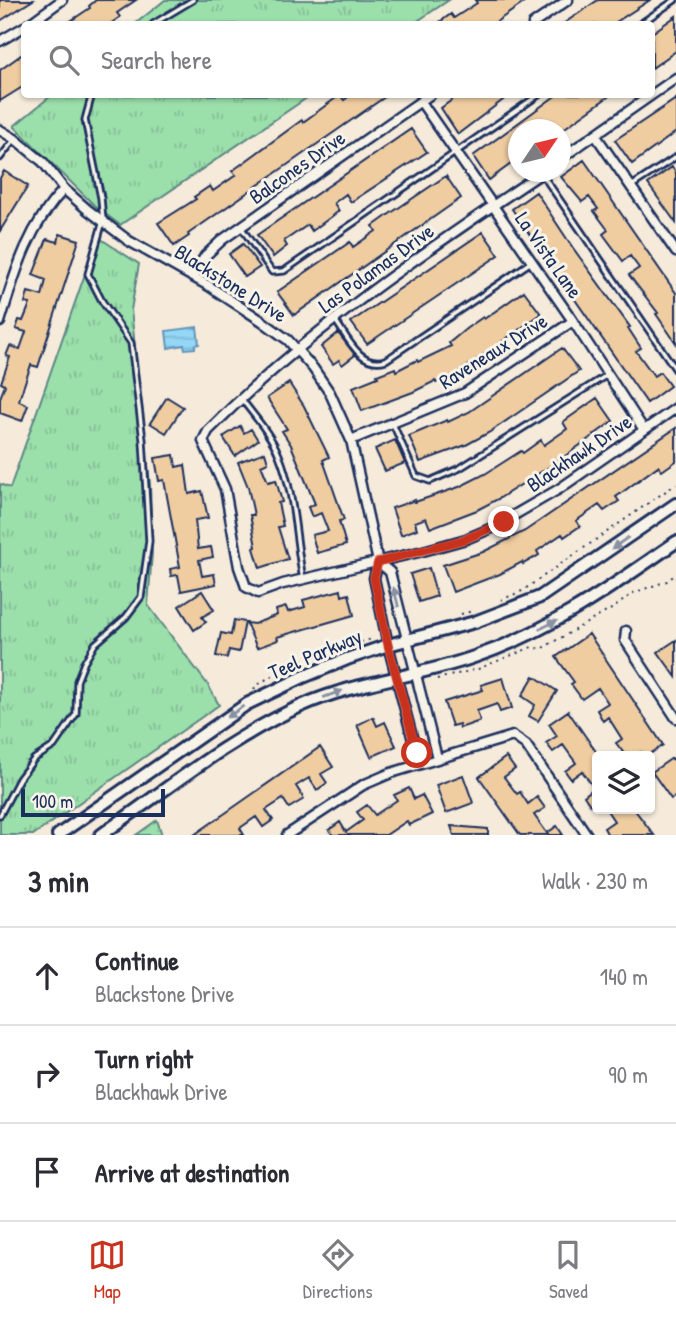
<!DOCTYPE html>
<html lang="en">
<head>
<meta charset="utf-8">
<style>
  :root { --surface:#fff; --page:#f7f7f7; --text:#2b2b33; --muted:#7c7c81; --line:#e1e1e2; --accent:#c8321e }
  body { margin:0; font-family:"Patrick Hand",sans-serif; background:var(--page); color:var(--text) }
  .controls { position:absolute; right:21px; bottom:21px; display:grid; overflow:hidden; border-radius:7px; box-shadow:0 2px 5px #0004 }
  .controls button { width:63px; height:63px; display:grid; place-items:center; padding:0; border:0; border-bottom:2px solid var(--line); background:var(--surface); color:var(--text); font:35px sans-serif }
  .compass { position:absolute; left:508px; top:119px; width:63px; height:63px; border-radius:50%; background:var(--surface); box-shadow:0 2px 5px #0004; rotate:55deg }
  .scale { position:absolute; left:21px; bottom:18px; width:144px; box-sizing:border-box; padding-left:7px; border:4px solid #1b2f5e; border-top:0; font-size:19px; line-height:24px; white-space:nowrap; color:#1b2f5e; -webkit-text-stroke:5px #f7f3e8; paint-order:stroke }
  .stop { position:absolute; width:21px; height:21px; margin:-16px; border:5px solid #c8321e; border-radius:50%; background:#fff }
  .stop.end { background:#c8321e; border-color:#fff; box-shadow:0 2px 7px #0008 }
  .list { margin:0; padding:0; list-style:none }
  h2 { display:flex; justify-content:space-between; align-items:center; height:91px; margin:0; padding:0 28px; font-size:30px }
  h2 small { font-size:23px; font-weight:400; color:var(--muted) }
  .list li { display:grid; grid-template-columns:46px 1fr auto; gap:21px; align-items:center; box-sizing:border-box; height:98px; padding:0 28px; border-top:2px solid var(--line) }
  .list b { display:block; font-size:26px; white-space:nowrap }
  .list p { margin:0; font-size:23px; white-space:nowrap; color:var(--muted) }
  .list em { font-size:23px; font-style:normal; color:var(--muted) }
  .icon { flex:none; width:38px; height:38px; fill:none; stroke:currentColor; stroke-width:2; stroke-linecap:round; stroke-linejoin:round }
  .map { position:relative; flex:none; width:676px; height:835px; overflow:hidden }
  .search { position:absolute; background:var(--surface); box-shadow:0 2px 5px #0004; left:21px; right:21px; top:21px; height:77px; display:flex; align-items:center; gap:18px; box-sizing:border-box; padding:0 24px; border-radius:7px; color:var(--muted); font-size:26px }
  .sheet { height:385px; background:var(--surface) }
  nav { display:flex; justify-content:space-around; align-items:center; box-sizing:border-box; height:98px; border-top:2px solid var(--line); background:var(--surface); font-size:19px; color:var(--muted) }
  nav a { display:grid; justify-items:center; gap:4px }
  nav .on { color:var(--accent) }
  .map>svg:first-child { display:block }
  .grass { fill:url(#grass-tufts); stroke:#5b8784; stroke-width:2 }
  .park { fill:url(#park-dots); stroke:#5b8784; stroke-width:2 }
  .water { fill:url(#water-rules); stroke:#6494b9; stroke-width:2 }
  .building { fill:#f0cda1; stroke:#1b2f5e; stroke-width:2 }
  .lines { fill:none; stroke-linecap:round; stroke-linejoin:round }
  .service-casing { stroke:#1b2f5e; stroke-width:9 }
  .minor-casing { stroke:#1b2f5e; stroke-width:13 }
  .secondary-casing { stroke:#1b2f5e; stroke-width:16 }
  .path { stroke:#1b2f5e; stroke-width:2; stroke-dasharray:2 5; stroke-linecap:butt }
  .service { stroke:#f7f3e8; stroke-width:3.5 }
  .minor { stroke:#f7f3e8; stroke-width:8 }
  .secondary { stroke:#f7f3e8; stroke-width:10 }
  .oneway { fill:#8991a3 }
  .route { stroke:#c8321e; stroke-width:9 }
  .labels { text-anchor:middle; dominant-baseline:central; stroke-width:6; stroke-linejoin:round; paint-order:stroke }
  .street-label { font-size:21px; fill:#1b2f5e; stroke:#f7f3e8 }
</style>
</head>
<body>
<div class="map">
<svg width="676" height="835" viewBox="0 0 676 835">
  <defs>
    <pattern id="grass-tufts" width="24" height="20" patternUnits="userSpaceOnUse" patternTransform="scale(1.75)"><rect width="24" height="20" fill="#9bdfab"/><path d="M3 7l-1-3M5 7V3M7 7l1-3M15 17l-1-3M17 17v-4M19 17l1-3" fill="none" stroke="#85c096"/></pattern>
    <pattern id="park-dots" width="8" height="8" patternUnits="userSpaceOnUse" patternTransform="scale(1.75)"><rect width="8" height="8" fill="#9bdfab"/><path d="M2 2h.1M6 6h.1" fill="none" stroke="#85c096" stroke-width="1.8" stroke-linecap="round"/></pattern>
    <pattern id="water-rules" width="6" height="5" patternUnits="userSpaceOnUse" patternTransform="scale(1.75)"><rect width="6" height="5" fill="#94d7f6"/><path d="M0 2.5h6" fill="none" stroke="#7fb9d5"/></pattern>
  </defs>
  <rect width="100%" height="100%" fill="#f6ebda"/>
  <filter id="ink" filterUnits="userSpaceOnUse"><feTurbulence type="fractalNoise" baseFrequency=".0143" numOctaves="2"/><feDisplacementMap in="SourceGraphic" scale="14" xChannelSelector="R" yChannelSelector="G"/><feConvolveMatrix kernelMatrix="1 2 1 2 8 2 1 2 1" color-interpolation-filters="sRGB"/></filter>
  <g filter="url(#ink)">
    <path class="grass" d="M165,0H449L413,24H135Z
      M52,95H311L120,225L95,206L14,126Z
      M98,237L139,264L131,310L150,484L152,553L148,605L208,685L219,705L33,835H0V484L10,488Z"/>
    <path class="park" d="M157,820L162,835H136Z"/>
    <path class="water" d="M197,327L199,344L195,345V348L185,349L184,345L168,348L166,331Z"/>
    <path class="building" d="M0,0H33L0,21Z
      M96,0H136L117,13L120,17L110,24H66L90,8L89,6Z
      M475,0H528L493,24H437L451,14L454,18L477,3Z
      M598,0H650L613,24H563Z
      M676,16V51L652,68V33Z
      M24,53V86L0,101V70Z
      M352,94H389L188,234L189,236L174,246L158,223L196,199L194,197L210,186L213,191L236,175L232,171L302,120L303,122L340,95L344,100Z
      M460,94H511L458,134L441,108Z
      M558,94H612L562,130H519V158L489,180L473,156Z
      M676,99V132L632,164L615,140Z
      M411,129L427,152L351,202L346,194L334,203L339,211L312,231L308,225L284,241L287,246L273,257L257,235Z
      M584,160L676,293V343L656,314L658,313L629,275L639,268L630,256L623,261L603,234L608,230L594,211L598,209L589,197L582,202L561,177Z
      M672,167L676,173V223L648,184Z
      M4,171L28,186L0,231V178Z
      M446,176L461,198L294,315L277,292L350,242L353,247L376,231L373,226L391,213Z
      M536,192L573,248L630,327L628,328L641,348L636,351L654,376L660,372L670,386L647,403L512,209Z
      M483,232L499,255L367,344L351,322Z
      M60,234L79,240L38,367L31,365L20,397L19,401L28,405L22,421L0,413V398L5,385L1,383L10,357L6,356L10,346L20,349L26,332L16,329L19,320L23,321L30,304L25,303L28,292L42,296L46,280L33,275L47,239L58,242Z
      M243,244L260,267L245,277L229,254Z
      M524,291L541,314L458,373L436,383L435,381L413,392L362,411L353,387L378,377L377,375L395,368L396,371L417,360L418,362L451,346L449,343L467,328L483,317L484,319Z
      M338,333L355,355L342,365L339,360L333,364L321,347Z
      M562,348L579,371L490,432L466,445L420,462L409,436L447,420L448,422L469,412Z
      M289,383L304,406L329,457L323,460L344,520L339,521L346,545L317,553L312,535L328,531L321,513L312,517L308,507L315,504L291,445L282,431L287,429L267,398Z
      M167,397L183,407L166,433L150,423Z
      M597,398L613,421L557,462L500,498L477,510L430,528L426,518L415,522L417,529L401,535L392,508L415,500V502L459,487L485,474L521,451L523,453L541,440L544,445L567,429L563,422Z
      M240,426L244,433L251,429L258,440L235,456L223,437Z
      M676,428V461L662,471L658,466L616,497L619,501L604,511L599,505L576,521L580,526L564,537L562,534L537,551L539,555L523,564L522,562L500,574L453,592L443,565L483,552L525,531Z
      M395,440L405,463L385,471L375,449Z
      M265,452L268,462L261,465L268,482L276,480L282,502L278,503L283,526L278,527L288,559L260,568L254,548L256,547L250,515H254L248,487L238,462Z
      M174,455L176,467L185,465L189,494L202,491L208,518L195,520L198,549L211,547L213,557L199,560L202,576L214,574L216,584L181,591L178,575L171,576L170,569L180,567L164,480L159,481L155,458Z
      M429,568L437,596L419,602L410,574Z
      M341,590L342,596L349,594L354,615L277,637L278,640L257,648L246,623L254,624L277,615L276,610L286,607L288,612L305,607L303,600Z
      M202,591L214,610L202,617L206,622L194,630L179,606Z
      M234,620L245,622L239,652L229,650L227,658L216,656L221,633L231,635Z
      M589,634L663,745L647,756L641,752L634,756H626L616,743L622,739L608,717L603,721L597,710L608,703L598,688L582,699L571,684L574,682L556,657Z
      M676,640V677L658,652Z
      M534,676L557,691L538,721L529,716L535,705L522,696Z
      M503,678L512,708L500,712L497,704L477,711L480,721L460,728L459,724L452,726L444,702L483,690L481,685Z
      M568,711L597,753V800L590,805L584,796L594,788L582,771L571,779L565,771L576,763L563,745L553,752L546,743L557,736L549,724Z
      M373,717L377,726L385,722L396,746L371,757L357,725Z
      M320,747L333,767L321,774L327,783L317,790L309,778L296,786L304,799L289,808L283,799L266,810L273,820L263,827L256,817L240,828L244,835H194Z
      M506,757L515,769L504,777L517,794L520,792L528,804L537,797L545,808L534,815L547,833L557,826L563,835H520L479,777Z
      M672,758L676,763V796L671,799L652,772Z
      M463,775L473,803L446,813L436,785Z
      M409,788L414,799L422,795L432,814L409,825L407,821L386,835H333L329,830L340,822L346,832L363,820L357,812L367,805L375,815L397,800L394,795Z
      M606,809H634L654,835H608L604,828L614,821Z
      M451,826L488,829V835H454Z"/>
    <g class="lines">
      <defs>
        <path id="service" d="M153,24L193,0
          M640,24L675,0
          M0,158L14,140
          M542,174L676,370
          M633,185L676,157
          M241,227L272,272L284,271L540,94
          M335,320C348,338 360,368 386,360L531,262
          M243,401C256,418 271,435 279,455C295,494 295,538 303,579
          M393,424L416,476L430,481L460,468L607,375
          M0,815L19,779L34,759L54,746L76,714L77,681L84,663L95,644L126,617L141,597L149,541L143,440L131,343L102,301L88,274L103,221L101,198L85,120L92,94"/>
        <path id="minor" d="M29,24L62,0
          M533,24L568,0
          M0,41L24,27
          M421,102L573,321L644,430
          M0,130L15,139L43,162L64,189L88,210L129,241L209,286L262,321L288,340L313,368L330,393L351,440L378,562L374,578L388,645L419,763
          M596,136L676,252
          M560,159L676,78
          M543,172C425,251 308,330 208,431L203,441L225,489L239,567L246,587L258,593L283,584L423,551L466,539L492,528L559,489L676,408
          M192,277L205,256L222,240L431,94
          M0,322C15,273 27,228 64,189
          M351,440L465,393L573,321
          M378,562L390,572L437,758
          M626,631L625,640L676,718
          M287,835L363,785L391,773L513,736L526,745L587,835"/>
        <path id="secondary" d="M58,835L247,704L303,677L347,659L388,645L475,622L540,597L676,504
          M101,835C166,790 229,738 301,706C356,681 418,677 474,657C551,631 611,587 676,542"/>
      </defs>
      <use href="#service" class="service-casing"/>
      <use href="#minor" class="minor-casing"/>
      <use href="#secondary" class="secondary-casing"/>
      <path class="path" d="M501,600L522,591L676,484
        M461,614L473,611
        M361,642L372,639
        M437,679L478,669L532,647L541,649L615,607L633,593L667,581L676,574
        M254,689C260,680 310,655 322,652C331,650 340,649 349,647"/>
      <use href="#service" class="service"/>
      <use href="#minor" class="minor"/>
      <use href="#secondary" class="secondary"/>
    </g>
    <defs><path id="oneway-solid" d="M-6-.8H1V-3.2L6.5 0L1 3.2V.8H-6Z" transform="scale(1.75)"/></defs>
    <g class="oneway">
      <use href="#oneway-solid" transform="translate(620 543) rotate(145)"/>
      <use href="#oneway-solid" transform="translate(396 597) rotate(-104)"/>
      <use href="#oneway-solid" transform="translate(548 625) rotate(-26)"/>
      <use href="#oneway-solid" transform="translate(333 694) rotate(-20)"/>
      <use href="#oneway-solid" transform="translate(235 712) rotate(145)"/>
    </g>
  </g>
  <g class="lines" filter="url(#ink)">
    <path class="route" d="M417,753L388,645L374,578L378,562L466,539L504,522"/>
  </g>
  <g class="labels">
    <g class="street-label">
      <text transform="translate(297 167) rotate(-35)">Balcones Drive</text>
      <text transform="translate(549 255) rotate(55)">La Vista Lane</text>
      <text transform="translate(376 268) rotate(-36)">Las Polamas Drive</text>
      <text transform="translate(231 283) rotate(32)">Blackstone Drive</text>
      <text transform="translate(493 351) rotate(-32)">Raveneaux Drive</text>
      <text transform="translate(579 453) rotate(-34)">Blackhawk Drive</text>
      <text transform="translate(315 654) rotate(-23)">Teel Parkway</text>
    </g>
  </g>
</svg>
<div class="controls">
<button><svg class="icon" aria-label="layers" viewBox="0 0 24 24"><path d="M12 4l9 5-9 5-9-5zM3 14l9 5 9-5"/></svg></button>
</div>
<svg class="compass" viewBox="-18 -18 36 36"><path d="M0-13l5 13h-10z" fill="#e53935"/><path d="M0 13l5-13h-10z" fill="#7c7c81"/></svg>
<div class="scale">100 m</div>
<div class="stop" style="left:417px;top:753px"></div>
<div class="stop end" style="left:504px;top:522px"></div>
<div class="search"><svg class="icon" aria-label="search" viewBox="0 0 24 24"><circle cx="10" cy="10" r="6"/><path d="M15 15l6 6"/></svg>Search here</div>
</div>
<section class="sheet">
<h2>3 min<small>Walk · 230 m</small></h2>
<ul class="list">
<li><svg class="icon" aria-label="ahead" viewBox="0 0 24 24"><path d="M12 20V5M6 11l6-6 6 6"/></svg><div><b>Continue</b><p>Blackstone Drive</p></div><em>140 m</em></li>
<li><svg class="icon" aria-label="right" viewBox="0 0 24 24"><path d="M7 20v-9h11M14 6l5 5-5 5"/></svg><div><b>Turn right</b><p>Blackhawk Drive</p></div><em>90 m</em></li>
<li><svg class="icon" aria-label="arrive" viewBox="0 0 24 24"><path d="M6 21V4h12l-3 4 3 4H6"/></svg><div><b>Arrive at destination</b></div></li>
</ul>
</section>
<nav>
<a class="on"><svg class="icon" aria-label="map" viewBox="0 0 24 24"><path d="M3 6l6-2 6 2 6-2v14l-6 2-6-2-6 2zM9 4v14M15 6v14"/></svg>Map</a>
<a><svg class="icon" aria-label="directions" viewBox="0 0 24 24"><path d="M12 3l9 9-9 9-9-9zM9 14v-3h6M13 9l2 2-2 2"/></svg>Directions</a>
<a><svg class="icon" aria-label="saved" viewBox="0 0 24 24"><path d="M7 4h10v16l-5-4-5 4z"/></svg>Saved</a>
</nav>
</body>
</html>
